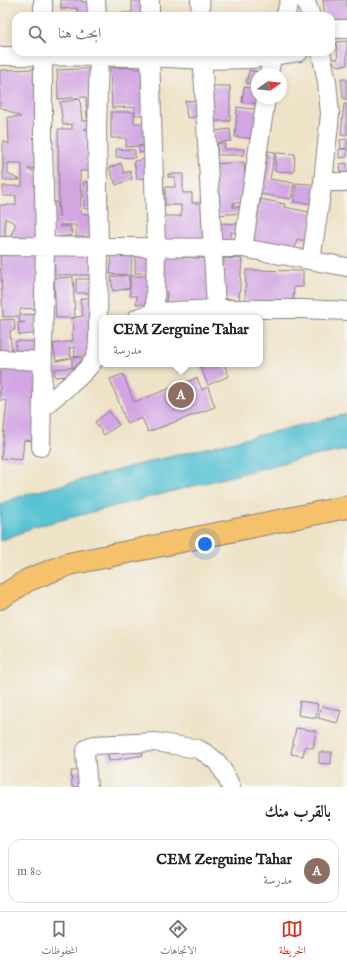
<!DOCTYPE html>
<html lang="ar">
<head>
<meta charset="utf-8">
<style>
  :root { --surface:#fff; --page:#f2f2f2; --text:#222; --muted:#767676; --line:#e0e0e0; --accent:#d93025 }
  body { margin:0; font-family:"IM FELL English",Amiri,serif; background:var(--page); color:var(--text); direction:rtl }
  .compass { position:absolute; left:251px; top:68px; width:36px; height:36px; border-radius:50%; background:var(--surface); box-shadow:0 2px 10px #0003; rotate:76deg }
  .you { position:absolute; left:205px; top:544px; width:14px; height:14px; margin:-10px; border:3px solid #fff; border-radius:50%; background:#1a73e8; box-shadow:0 0 0 6px #1a73e833 }
  .badge { display:grid; place-items:center; width:26px; height:26px; border-radius:50%; background:var(--accent); color:#fff; font-size:13px; font-weight:700 }
  .pin { position:absolute; translate:-50% -50%; border:2px solid #fff; box-shadow:0 1px 4px #0006 }
  .popup { position:absolute; left:99px; top:315px; width:164px; height:52px; box-sizing:border-box; display:grid; place-content:center; border-radius:8px; background:var(--surface); filter:drop-shadow(0 1px 3px #0005); font-size:13px; white-space:nowrap; color:var(--muted) }
  .popup b { font-size:15px; color:var(--text) }
  .popup::after { content:''; position:absolute; left:50%; top:100%; margin-left:-8px; border:8px solid transparent; border-top-color:var(--surface) }
  .list { margin:0; padding:0; list-style:none }
  h2 { display:flex; justify-content:space-between; align-items:center; height:52px; margin:0; padding:0 16px; font-size:17px }
  h2 small { font-size:13px; font-weight:400; color:var(--muted) }
  .list li { display:grid; grid-template-columns:26px 1fr auto; gap:12px; align-items:center; box-sizing:border-box; height:64px; margin:0 8px 8px; padding:0 8px; border:1px solid var(--line); border-radius:12px }
  .list b { display:block; font-size:15px; white-space:nowrap }
  .list p { margin:0; font-size:13px; white-space:nowrap; color:var(--muted) }
  .list em { font-size:13px; font-style:normal; color:var(--muted) }
  .icon { flex:none; width:22px; height:22px; fill:none; stroke:currentColor; stroke-width:2; stroke-linecap:round; stroke-linejoin:round }
  .map { position:relative; flex:none; width:347px; height:787px; overflow:hidden; direction:ltr }
  .search { position:absolute; background:var(--surface); box-shadow:0 2px 10px #0003; left:12px; right:12px; top:12px; height:44px; display:flex; align-items:center; gap:10px; box-sizing:border-box; padding:0 14px; border-radius:12px; color:var(--muted); font-size:15px }
  .sheet { height:124px; background:var(--surface) }
  nav { display:flex; justify-content:space-around; align-items:center; box-sizing:border-box; height:56px; border-top:1px solid var(--line); background:var(--surface); font-size:11px; color:var(--muted) }
  nav a { display:grid; justify-items:center; gap:2px }
  nav .on { color:var(--accent) }
  .map>svg:first-child { display:block }
  .water { fill:#58c2d3; stroke:#3d7287 }
  .building { fill:#d3a6e3 }
  .lines { fill:none; stroke-linecap:round; stroke-linejoin:round }
  .minor-casing { stroke:#888281; stroke-width:20 }
  .major-casing { stroke:#888281; stroke-width:24 }
  .minor { stroke:#fff; stroke-width:18 }
  .major { stroke:#f5c16b; stroke-width:22 }
</style>
</head>
<body>
<div class="map">
<svg width="347" height="787" viewBox="0 0 347 787">
  <rect width="100%" height="100%" fill="#f6f6f2"/>
  <filter id="ink" filterUnits="userSpaceOnUse"><feTurbulence type="fractalNoise" baseFrequency=".025" numOctaves="2"/><feDisplacementMap in="SourceGraphic" scale="8" xChannelSelector="R" yChannelSelector="G"/><feConvolveMatrix kernelMatrix="1 2 1 2 8 2 1 2 1" color-interpolation-filters="sRGB"/></filter>
  <filter id="wash" filterUnits="userSpaceOnUse"><feTurbulence type="fractalNoise" baseFrequency=".012" numOctaves="4" result="noise"/><feDisplacementMap in="SourceGraphic" scale="16" xChannelSelector="R" yChannelSelector="G"/><feGaussianBlur stdDeviation="0.9" result="paint"/><feColorMatrix in="noise" values="0 0 0 0 0 0 0 0 0 0 0 0 0 0 0 0 0 1.4 0 .05"/><feComposite in="paint" operator="in"/></filter>
  <g filter="url(#wash)">
    <rect width="100%" height="100%" fill="#eee3c7"/>
    <path class="water" d="M347,414V450L298,459L34,527L0,541V504L24,495L152,461Z"/>
    <g id="blocks">
      <path class="building" d="M61,0H82V2H90L91,16H77V8L61,9Z
        M323,0H347V28L331,29V16H325Z
        M132,1H157V16H107V13H132Z
        M347,41V65L337,66L331,59H338L336,42Z
        M135,67V69L153,68L155,115H135V107L112,108L110,68Z
        M103,68L106,117L87,118L86,97L58,99L57,70Z
        M48,69L49,168L28,169L46,178L48,240L8,241L16,224L5,218V240L0,250V205H16V196H3V186H22V163H8V174L20,180H3V141L9,144L8,117H21L0,107V70Z
        M249,70L264,73V74H257V85L246,83Z
        M341,79H347V100L343,98Z
        M209,86H230V121H210Z
        M244,87L257,89L258,104L242,102Z
        M80,99L82,121L100,120V128L84,129H102V171H80L81,214H100L101,237H76V225H60V227L70,226L72,235L54,238L50,203L57,202L59,217L58,129H72V124L63,125L60,102Z
        M200,100L201,116L187,118L185,101Z
        M344,104H347V135H341Z
        M237,107L260,110L257,139L235,137Z
        M111,112H134V123H154V145L126,147V138H111Z
        M230,129L231,141L215,143L214,131Z
        M347,139V148L341,149L340,140Z
        M218,143H225L224,149H244V155H217Z
        M146,145L147,152L139,153V146Z
        M116,149L135,150V158L116,157Z
        M339,149H347V157L339,158Z
        M268,151L275,152L270,179L294,183L291,199L260,194Z
        M276,153L295,154L294,172L275,171Z
        M157,157L146,178L137,179L134,161Z
        M244,162L247,202L233,203V207H243L244,213L215,215L212,164Z
        M121,163L124,173L130,171L132,179L116,185L109,168Z
        M347,163V181L342,182L340,164Z
        M168,174H183V193H192V203H205L210,241H163V216H181V205H165V187H175V177H168Z
        M83,182H96L98,208L84,209Z
        M296,183L318,185L316,204L294,202Z
        M261,199L285,204L284,207L314,213L307,241L297,239L294,255L252,244Z
        M219,223L241,224V233L231,232V243H219Z
        M47,252L46,308L20,309V315L44,314L42,333L19,335L18,323L25,322L20,323L19,316L3,317L0,255Z
        M112,253L132,255L131,275H128L130,288L113,291L111,277L127,275L110,274Z
        M98,254L99,275H55L54,255Z
        M135,255H150V273H135Z
        M161,256L219,259L223,279L224,258L242,259L239,300L219,298L218,305L166,302L167,292L159,291Z
        M246,270L303,271V287H294L293,303L245,302Z
        M130,276H150L149,304H136L137,296H130Z
        M73,277L75,318H56L54,278Z
        M76,279H96V293H76Z
        M91,297L101,352L75,357L74,347L69,348L71,358L56,361L53,344L73,341L72,331L74,330L72,318L83,316L80,299Z
        M14,319L15,330L10,331L12,356L0,357V320Z
        M16,341L44,342V346H52V356L15,359Z
        M72,357L83,358V366H72Z
        M199,364H224L229,376L208,385Z
        M0,366L43,371L38,442L24,440L22,460L1,458L7,401L0,400Z
        M78,367L79,375L55,377L54,369Z
        M123,374L134,402L197,378L202,390L208,387L215,407L148,432L142,418L127,424L110,379Z
        M109,411L119,425L104,435L95,422Z
        M300,701L318,704L316,718L298,715Z
        M322,706L341,711L337,723L318,718Z
        M296,728L316,731L313,748L305,746L303,756L291,754Z
        M139,737L143,755L109,761L106,744Z
        M319,752H332L331,764L319,763Z
        M93,770L94,787H72L71,771Z"/>
    </g>
  </g>
  <g filter="url(#ink)">
    <use href="#blocks" fill-opacity="0" stroke="#888281" stroke-width="1"/>
    <g class="lines">
      <defs>
        <path id="minor" d="M96,0L97,16
          M150,0V16
          M200,0L201,16
          M305,0L311,16
          M43,16V0
          M285,16L290,0
          M331,29H347
          M150,52L156,247L155,312
          M202,52L216,309
          M0,56L150,57L203,60L251,59L299,52
          M269,74L273,52
          M323,182H347
          M0,246L243,248L347,267
          M243,248L266,98
          M311,260L323,182L330,114L327,82L321,52
          M137,318L155,312L216,309H302L347,311
          M98,327L99,247L97,131L99,52
          M0,359L43,361
          M42,408C55,396 88,373 95,358C99,349 98,337 98,327H102
          M41,447L45,246L43,136V52
          M88,787L85,754C86,748 88,746 94,745L155,742L198,749L207,754L217,762L225,774L231,787"/>
        <path id="major" d="M0,598L28,580L69,564L347,507"/>
      </defs>
      <use href="#minor" class="minor-casing"/>
      <use href="#major" class="major-casing"/>
      <use href="#minor" class="minor"/>
      <use href="#major" class="major"/>
    </g>
  </g>
</svg>
<svg class="compass" viewBox="-18 -18 36 36"><path d="M0-13l5 13h-10z" fill="#e53935"/><path d="M0 13l5-13h-10z" fill="#767676"/></svg>
<div class="you"></div>
<div class="pin badge" style="left:181px;top:395px;background:#8d6e63">A</div>
<div class="popup"><b>CEM Zerguine Tahar</b>مدرسة</div>
<div class="search"><svg class="icon" aria-label="search" viewBox="0 0 24 24"><circle cx="10" cy="10" r="6"/><path d="M15 15l6 6"/></svg>ابحث هنا</div>
</div>
<section class="sheet">
<h2>بالقرب منك<small></small></h2>
<ul class="list">
<li><span class="badge" style="background:#8d6e63">A</span><div><b>CEM Zerguine Tahar</b><p>مدرسة</p></div><em>80 m</em></li>
</ul>
</section>
<nav>
<a class="on"><svg class="icon" aria-label="map" viewBox="0 0 24 24"><path d="M3 6l6-2 6 2 6-2v14l-6 2-6-2-6 2zM9 4v14M15 6v14"/></svg>الخريطة</a>
<a><svg class="icon" aria-label="directions" viewBox="0 0 24 24"><path d="M12 3l9 9-9 9-9-9zM9 14v-3h6M13 9l2 2-2 2"/></svg>الاتجاهات</a>
<a><svg class="icon" aria-label="saved" viewBox="0 0 24 24"><path d="M7 4h10v16l-5-4-5 4z"/></svg>المحفوظات</a>
</nav>
</body>
</html>
